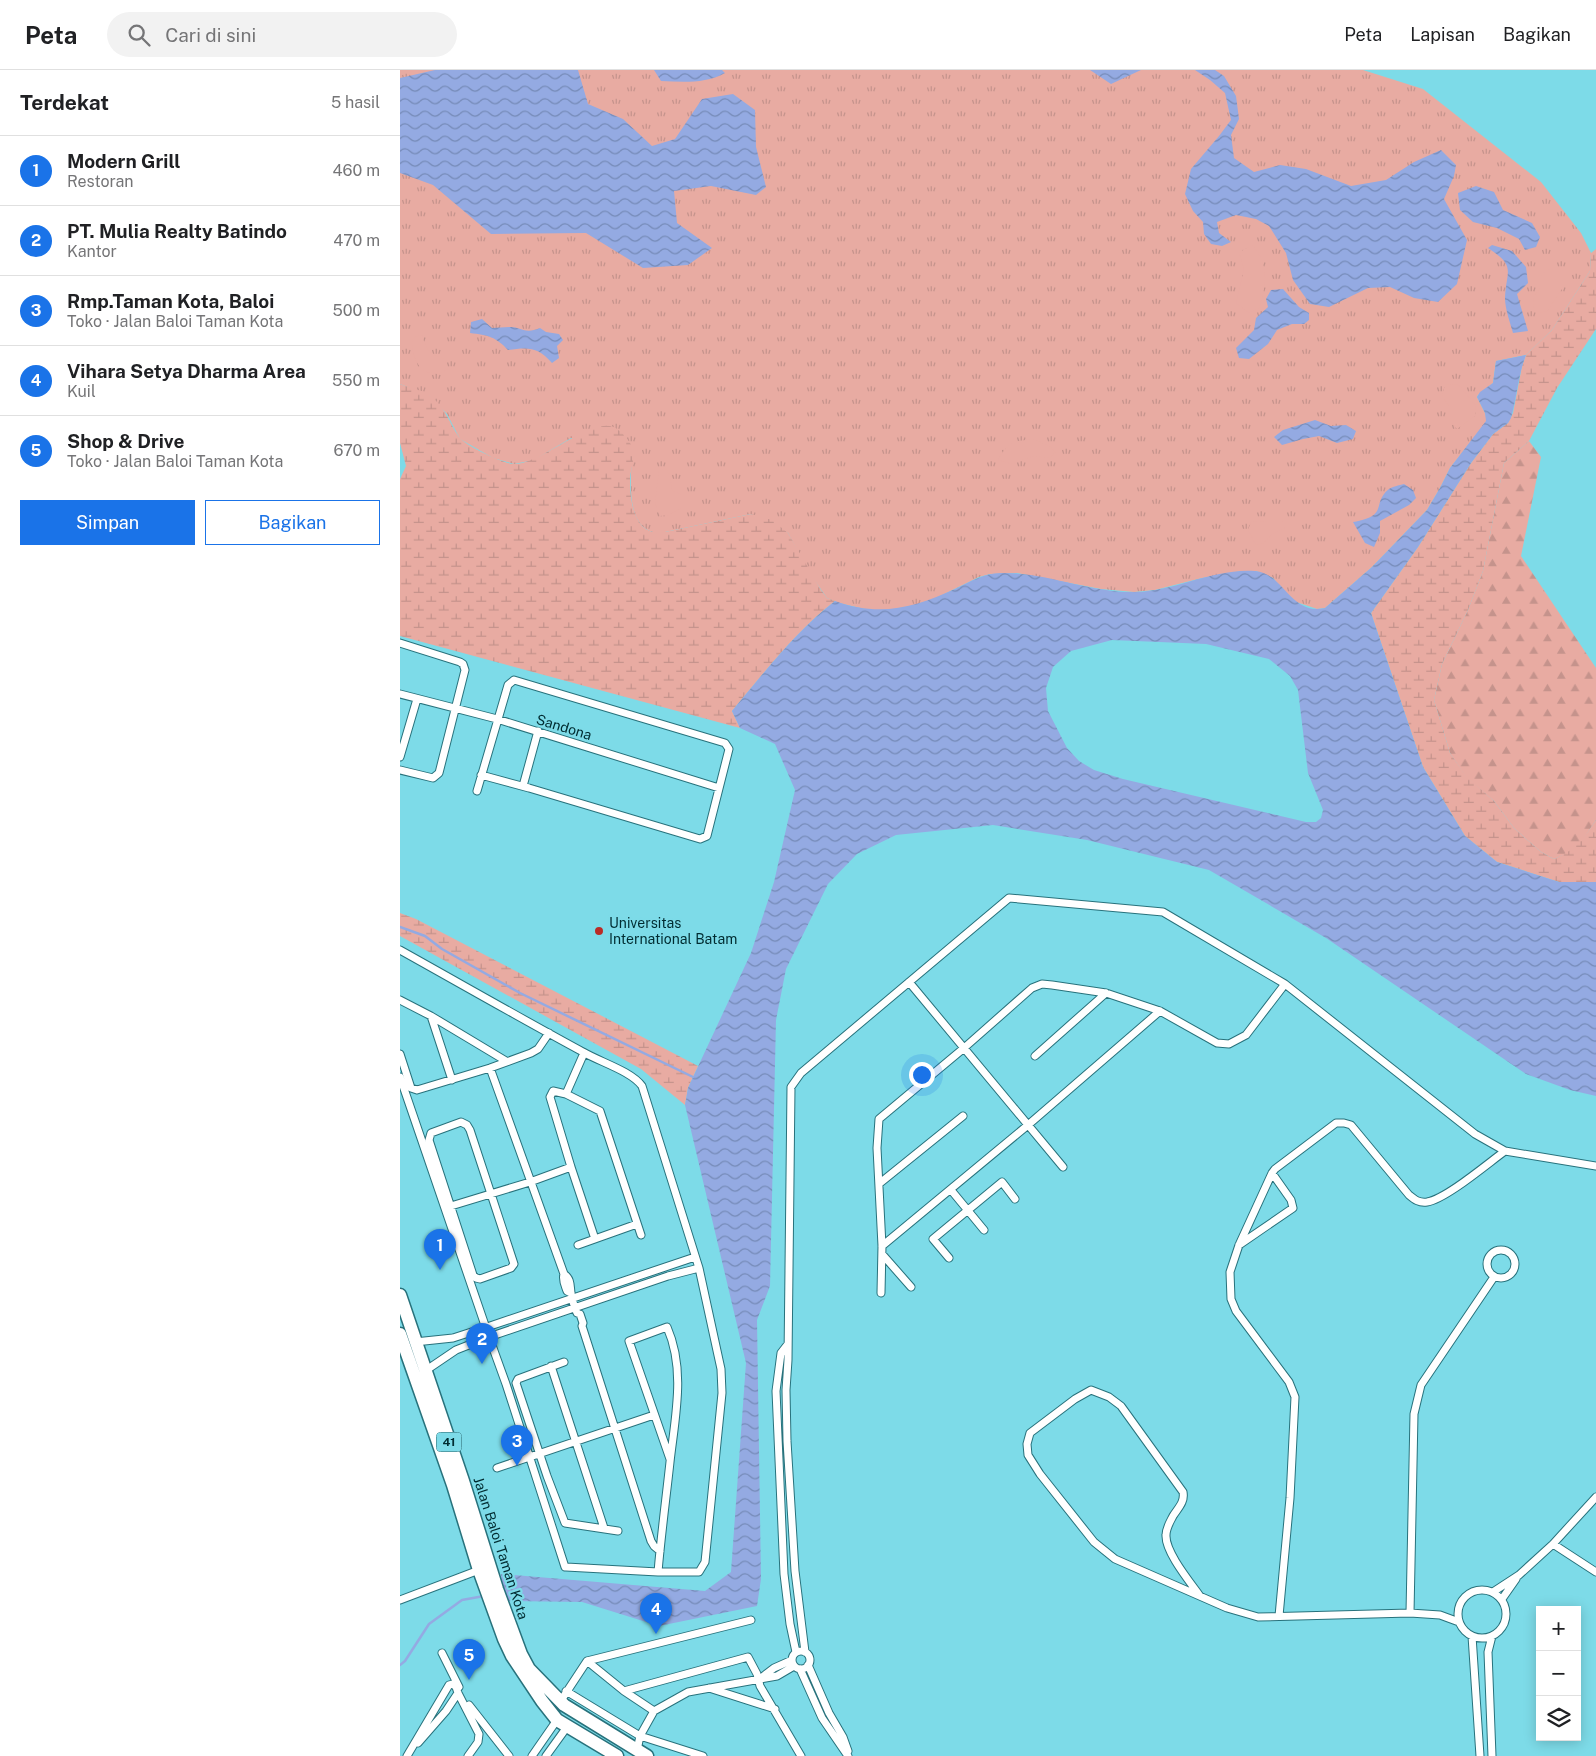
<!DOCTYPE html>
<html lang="id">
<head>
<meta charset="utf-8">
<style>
  :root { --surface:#fff; --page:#f2f2f2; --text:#202124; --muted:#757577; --line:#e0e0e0; --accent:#1a73e8 }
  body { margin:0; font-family:"Public Sans",sans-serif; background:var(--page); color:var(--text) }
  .controls { position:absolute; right:15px; bottom:15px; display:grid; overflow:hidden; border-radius:0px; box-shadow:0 2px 12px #0003 }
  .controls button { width:45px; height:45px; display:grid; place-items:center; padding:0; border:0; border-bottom:1px solid var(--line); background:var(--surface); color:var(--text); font:25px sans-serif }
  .you { position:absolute; left:521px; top:1004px; width:18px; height:18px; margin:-12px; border:4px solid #fff; border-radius:50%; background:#1a73e8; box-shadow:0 0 0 8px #1a73e833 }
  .badge { display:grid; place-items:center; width:32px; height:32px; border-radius:50%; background:var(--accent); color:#fff; font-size:16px; font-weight:700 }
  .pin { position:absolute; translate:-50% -41px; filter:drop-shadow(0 1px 2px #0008) }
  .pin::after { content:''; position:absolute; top:26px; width:18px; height:15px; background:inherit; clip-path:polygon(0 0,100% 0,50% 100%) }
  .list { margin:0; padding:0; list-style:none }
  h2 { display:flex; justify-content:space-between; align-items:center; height:65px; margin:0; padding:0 20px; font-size:21px }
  h2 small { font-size:16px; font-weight:400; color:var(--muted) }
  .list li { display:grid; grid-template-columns:32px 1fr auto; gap:15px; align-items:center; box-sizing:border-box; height:70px; padding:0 20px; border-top:1px solid var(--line) }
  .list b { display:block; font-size:19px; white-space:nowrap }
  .list p { margin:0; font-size:16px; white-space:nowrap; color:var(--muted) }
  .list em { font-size:16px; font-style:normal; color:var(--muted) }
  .actions { display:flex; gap:10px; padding:15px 20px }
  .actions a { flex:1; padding:11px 0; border:1px solid var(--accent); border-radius:0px; text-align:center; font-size:18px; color:var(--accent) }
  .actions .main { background:var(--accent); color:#fff }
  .icon { flex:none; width:28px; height:28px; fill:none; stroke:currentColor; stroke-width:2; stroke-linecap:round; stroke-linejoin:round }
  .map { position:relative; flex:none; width:1196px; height:1686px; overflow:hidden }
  header { display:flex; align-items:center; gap:30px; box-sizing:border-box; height:70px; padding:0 25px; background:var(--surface); border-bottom:1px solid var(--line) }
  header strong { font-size:24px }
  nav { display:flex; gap:28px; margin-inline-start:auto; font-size:18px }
  .search { width:350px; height:45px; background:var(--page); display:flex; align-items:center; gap:12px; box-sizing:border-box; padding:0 18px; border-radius:28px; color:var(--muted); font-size:19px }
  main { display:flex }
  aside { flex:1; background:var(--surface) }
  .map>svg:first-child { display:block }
  .grass { fill:url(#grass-tufts) }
  .forest { fill:url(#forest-firs) }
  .wetland { fill:url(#wetland-marsh) }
  .pitch { fill:#e8aba2 }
  .water { fill:url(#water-waves); fill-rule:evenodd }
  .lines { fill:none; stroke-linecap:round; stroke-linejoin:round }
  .stream { stroke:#94aae2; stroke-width:2.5 }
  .street-casing { stroke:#28727c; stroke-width:9 }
  .highway-casing { stroke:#28727c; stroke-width:15 }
  .street { stroke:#fff; stroke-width:7 }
  .highway { stroke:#fff; stroke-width:12 }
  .poi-dot { fill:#ba2b26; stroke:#7ddbe8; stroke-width:2 }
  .labels { text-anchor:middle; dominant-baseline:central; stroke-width:4.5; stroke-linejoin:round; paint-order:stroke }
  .shield { fill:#7ddbe8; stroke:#266068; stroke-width:1 }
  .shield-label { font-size:12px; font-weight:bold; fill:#012c31 }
  .street-label { font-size:14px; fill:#012c31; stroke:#7ddbe8 }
  .poi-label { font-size:14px; fill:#012c31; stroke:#7ddbe8; text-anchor:start }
</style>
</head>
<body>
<header>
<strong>Peta</strong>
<div class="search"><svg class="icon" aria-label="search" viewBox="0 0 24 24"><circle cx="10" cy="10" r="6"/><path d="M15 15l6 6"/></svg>Cari di sini</div>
<nav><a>Peta</a><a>Lapisan</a><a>Bagikan</a></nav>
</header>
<main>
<aside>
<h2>Terdekat<small>5 hasil</small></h2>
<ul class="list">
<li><span class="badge">1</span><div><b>Modern Grill</b><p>Restoran</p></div><em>460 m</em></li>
<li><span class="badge">2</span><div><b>PT. Mulia Realty Batindo</b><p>Kantor</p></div><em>470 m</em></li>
<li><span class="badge">3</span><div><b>Rmp.Taman Kota, Baloi</b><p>Toko · Jalan Baloi Taman Kota</p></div><em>500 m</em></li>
<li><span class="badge">4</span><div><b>Vihara Setya Dharma Area</b><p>Kuil</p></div><em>550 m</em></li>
<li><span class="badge">5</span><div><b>Shop &amp; Drive</b><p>Toko · Jalan Baloi Taman Kota</p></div><em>670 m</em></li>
</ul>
<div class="actions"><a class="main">Simpan</a><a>Bagikan</a></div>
</aside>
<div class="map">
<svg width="1196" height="1686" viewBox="0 0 1196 1686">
  <defs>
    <pattern id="grass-tufts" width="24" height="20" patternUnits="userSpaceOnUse" patternTransform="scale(1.25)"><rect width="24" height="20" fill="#e8aba2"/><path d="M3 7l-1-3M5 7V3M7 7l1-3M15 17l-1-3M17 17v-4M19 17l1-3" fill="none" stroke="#c5938c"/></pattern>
    <pattern id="forest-firs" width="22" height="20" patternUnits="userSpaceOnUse" patternTransform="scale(1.25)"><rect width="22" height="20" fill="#e8aba2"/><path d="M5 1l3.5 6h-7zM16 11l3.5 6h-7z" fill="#c5938c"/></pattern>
    <pattern id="wetland-marsh" width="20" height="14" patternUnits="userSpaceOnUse" patternTransform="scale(1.25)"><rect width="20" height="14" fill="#e8aba2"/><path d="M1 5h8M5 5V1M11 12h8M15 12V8" fill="none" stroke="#c5938c"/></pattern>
    <pattern id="water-waves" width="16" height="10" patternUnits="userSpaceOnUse" patternTransform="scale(1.25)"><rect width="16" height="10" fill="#94aae2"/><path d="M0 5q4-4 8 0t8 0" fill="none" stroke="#768bb8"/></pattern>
  </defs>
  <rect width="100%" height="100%" fill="#7ddbe8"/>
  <path class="grass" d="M0,0H963L1023,19L1141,112L1181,163L1191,183L1190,201L1152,260L1126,285L1096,291L1093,313L1078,325L1077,327L1085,343L1087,351L1050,398L1040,418L1027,440L972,497L925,538L917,539L896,532L885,522L873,508L856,501H842L802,508L755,520L734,522L701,519L617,503L590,504L579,507L534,529L515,535L491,540H469L439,533L427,528L409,502L388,463L351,444L265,462C261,462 257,463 253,462C224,455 231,401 233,380L171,368L134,390L114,394L93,388L60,369L47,344L30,326L0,314Z"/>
  <path class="forest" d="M1129,371L1141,387L1121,486L1196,598V750L1180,774L1168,783L1154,789L1141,782L1114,758L1094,731L1066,707L1050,683L1034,630L1042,594L1068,540L1083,501L1104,393Z"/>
  <path class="wetland" d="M1196,179V259L1157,318L1129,371L1104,393L1083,501L1068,540L1042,594L1034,630L1050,683L1066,706L1094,731L1114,758L1141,782L1154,789C1176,780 1183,769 1196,750V812H1159L1097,792L1065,766L1023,697L971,543L1018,477L1071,393L1093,364L1108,353L1113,343L1122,296L1126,285L1152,260L1190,201L1191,183Z
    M0,314C9,318 24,320 32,327C47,340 49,353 59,367C66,376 102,393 113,394C142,395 195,342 217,359C224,364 231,372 233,380C235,389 230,401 230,410C230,427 233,458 253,462C257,462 261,462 265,462L351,444L372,450L388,463L421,520L427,528L435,531C395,562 364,603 332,641L340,658L0,566V409L6,396L0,373Z
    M0,843L16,849L298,996L288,1018L285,1035L241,999L0,866Z"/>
  <path class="pitch" d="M853,175C869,197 867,213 859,238L849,243L836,233L844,199L839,182Z
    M1151,199L1162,210V219L1147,241L1139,243L1134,238L1133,228L1142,215V203Z
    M22,265C27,281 29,284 45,289L48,299L39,304C35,303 30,303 27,302C14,296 12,280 12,268Z
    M1058,314L1076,336L1075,346L1057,359L1051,352V339L1042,326L1045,315Z
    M634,369L649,376L656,382L649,388L633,386L612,394L598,390C608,371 615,371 634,369Z
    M265,398L270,405L272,420L281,425V438L269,445L260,446L255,433L259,401Z
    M866,451H882L885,458L871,465L864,473L856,475L848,460L851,452Z"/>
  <path class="water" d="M35,0H178L188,34L223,49L252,76L275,69L302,29L333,24L355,40L356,77L366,117L356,125L311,116L274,121L277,153L312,178L288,195L243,198L186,163L91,164L33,115L0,103V8Z
    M254,0H322L325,3C305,14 283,12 261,11Z
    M690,0H741L711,14Z
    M795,0H815L824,6L836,26L839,49L831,65L834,88L854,102L880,95L906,99L951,116L986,110L1014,92L1041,80L1056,95L1054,106L1044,129L1067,170L1057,214L1038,232L1014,228L990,217L968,218L929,237L910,234L893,210L886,183L869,156L856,149L836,145L817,152L819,163L831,172L822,176L811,174L804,164L803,152L793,141L785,124L791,99L819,66L831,50L825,23L810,10Z
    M1076,116L1094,122L1103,140L1132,153L1140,167L1136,177L1125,180L1119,169L1097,158L1073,152L1060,140L1058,123Z
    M1092,175L1112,181L1126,197L1128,213L1117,224L1128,261L1113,263C1110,252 1105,239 1105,228C1106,200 1117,197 1088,178Z
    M883,219L899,237L909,243V250L904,254H892L877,260L868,274L849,289L839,288L836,278L854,260L856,248L868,237L866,229L871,220Z
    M82,249L92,258C99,258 111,256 117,258C126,261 130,262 140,258L146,262L159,264L163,270L157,276L159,288L152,293C138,277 129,277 108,280C96,267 88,265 70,263L71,252Z
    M1126,285C1118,305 1117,327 1111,348L1108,353L1093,364L1071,393L1018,477L971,543L1023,697L1065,766L1097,792L1159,812H1196V1026L1170,1020L1126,1004L926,868L809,800L687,770L593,755L496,765L457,784L428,814L386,899L376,950L370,1216L357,1250L361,1509L357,1536L259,1556L182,1532L107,1531L102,1513L101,1504L305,1521L331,1502L346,1293L285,1035L288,1018L351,883L374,812L395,720L375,674L340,658L332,641C364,603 395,562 435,531C479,547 514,538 555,519C570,512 584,503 601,503C647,502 690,523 736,522C776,521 814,498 855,501C884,503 890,546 925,538L972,497L1027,440L1040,418L1050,398L1086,351L1085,343L1077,327L1080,322L1093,313L1096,291ZM712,570L806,574L869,589L890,606L898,620L908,703L923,740L921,748L916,752H906L723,709L694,700L679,691L667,678L648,641L646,618L653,597L671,581Z
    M915,350L931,356L946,355L956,361L953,369L937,373L919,366L903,369L882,375L874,367L883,360Z
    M1004,414L1013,420L1016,428L1009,435L980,451V463L974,477L965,473L953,452C990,446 971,433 989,419C992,417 999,415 1004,414Z"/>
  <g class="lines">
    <path class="stream" d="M0,857L25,866L42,879L120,923L293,1007
      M0,1595L5,1591L29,1554L62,1530L84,1526"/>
    <defs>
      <path id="street" d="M0,573L60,592L63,594L65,600L39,703L33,708L0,700
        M0,624L97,649L319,718
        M0,687L17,629
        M123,716L138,661
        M77,721L108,615L114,610L325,673L329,679L307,766L300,769L129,718L81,705
        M0,880C61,914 122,949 183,982C200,992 231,1001 242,1016L299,1198L321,1299L322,1323L305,1492L299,1502H258L166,1497
        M509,912L663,1097
        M0,930L31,946L106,991
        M31,946L52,1010
        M0,984L11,1018L17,1020L90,998L131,983L138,979L149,963
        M635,986L706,923
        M90,998L164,1204C171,1209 170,1215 171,1223C171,1229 175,1237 177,1243L180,1244L183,1253L182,1256L251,1471L254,1476L260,1481
        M0,1007L89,1267L106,1314L165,1497
        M166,1024L184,983
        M61,1052L67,1055L70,1060L114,1194L111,1198L80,1209L76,1208L73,1205L29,1070L31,1063Z
        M480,1113L563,1046
        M551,1120L584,1160
        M51,1136L130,1112L171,1097
        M195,1169L171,1097L150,1027L153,1021L166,1024L200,1041L241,1165
        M178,1175L237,1154
        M839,1175L893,1138L891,1130L872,1103
        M482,1176L628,1055L760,941
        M1087 1194a14 14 0 1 1 28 0a14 14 0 1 1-28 0Z
        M482,1184L511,1217
        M549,1188L533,1169L602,1112L615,1129
        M164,1204C162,1210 165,1215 167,1221L171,1223
        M481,1223L482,1176L477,1078L479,1049L564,978L632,918L642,914L652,915L706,923L760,941L817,973L829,974L846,965L885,914
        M15,1272L53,1268L90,1256L295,1187
        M388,1274L381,1283L376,1321L384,1504L390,1554L396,1582
        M164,1292L118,1309L116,1313L147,1406L165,1453L218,1461
        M151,1296L204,1458
        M25,1301L56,1280L89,1267L268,1206L299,1198
        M97,1398L254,1345
        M1153,1474L1196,1502
        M258,1502C261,1466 266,1429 270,1392C275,1347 286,1300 267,1257L229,1271L270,1389
        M1058 1544a24 24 0 1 1 48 0a24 24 0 1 1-48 0Z
        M1093,1522L1119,1505L1153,1474L1196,1427
        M800,1526C790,1512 765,1482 766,1465C766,1458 770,1452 773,1446C778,1438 785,1432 783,1422L721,1336L709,1327L691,1320L675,1329L630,1363L627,1374L628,1385L640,1404L694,1472L715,1489L827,1538L858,1547L1010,1543L1040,1545L1059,1552
        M1102,1529L1116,1509
        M0,1530L79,1500
        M1010,1543L1014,1344L1021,1315L1094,1207
        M879,1546L890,1428L895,1327L889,1312L836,1241L831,1229L830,1202L839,1175L872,1103L875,1099L936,1053H944L951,1055L1009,1125C1015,1130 1019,1133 1027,1132C1046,1129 1087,1094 1105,1081
        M1072,1566L1080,1686
        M392 1590a9 9 0 1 1 18 0a9 9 0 1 1-18 0Z
        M405,1582L395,1501L387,1371L386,1320L388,1290L391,1017L401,1003L609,828L763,842L885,914L1075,1064L1105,1081L1196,1096
        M42,1583L59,1617
        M187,1591L224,1621L254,1641
        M408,1595L429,1643L443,1667L448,1681
        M400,1599L422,1648L448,1686
        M361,1608L374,1598L392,1590
        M309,1618L375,1639
        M166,1621L240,1666L303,1686
        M224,1621L348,1587L357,1604L360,1616L401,1686
        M160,1632L187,1591L351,1550
        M69,1635L109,1686
        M18,1673L46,1641L58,1623
        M237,1680L240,1666L254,1641L288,1622L377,1606L394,1596
        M7,1686L49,1615L53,1614L56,1617L58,1623L79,1664L78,1672L68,1686
        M132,1686L157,1650
        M146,1686L167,1657
        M1092,1686L1088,1582L1092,1566"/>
      <path id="highway" d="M0,1225L63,1411L97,1519L121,1584L129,1599L164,1635L247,1686
        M0,1264L53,1415L79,1500L104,1569L112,1586L142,1631L157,1650L217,1686"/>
    </defs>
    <use href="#street" class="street-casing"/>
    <use href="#highway" class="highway-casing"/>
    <use href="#street" class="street"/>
    <use href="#highway" class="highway"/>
  </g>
  <circle class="poi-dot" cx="199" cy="861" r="5"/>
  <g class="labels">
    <rect class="shield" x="36.5" y="1362.5" width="25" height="19" rx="4"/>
    <g class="shield-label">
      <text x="49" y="1372">41</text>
    </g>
    <g class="street-label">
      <text transform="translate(164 657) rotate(17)">Sandona</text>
      <text transform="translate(101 1478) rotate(72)">Jalan Baloi Taman Kota</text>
    </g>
    <g class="poi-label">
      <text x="209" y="853">Universitas<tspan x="209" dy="16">International Batam</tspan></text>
    </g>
  </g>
</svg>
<div class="controls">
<button>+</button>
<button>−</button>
<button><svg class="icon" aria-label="layers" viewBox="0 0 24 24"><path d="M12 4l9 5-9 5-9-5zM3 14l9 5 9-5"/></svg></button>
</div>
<div class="you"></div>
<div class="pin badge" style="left:40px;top:1200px">1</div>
<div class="pin badge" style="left:82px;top:1294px">2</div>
<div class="pin badge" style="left:117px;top:1396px">3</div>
<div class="pin badge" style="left:256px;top:1564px">4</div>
<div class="pin badge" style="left:69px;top:1610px">5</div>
</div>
</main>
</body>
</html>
